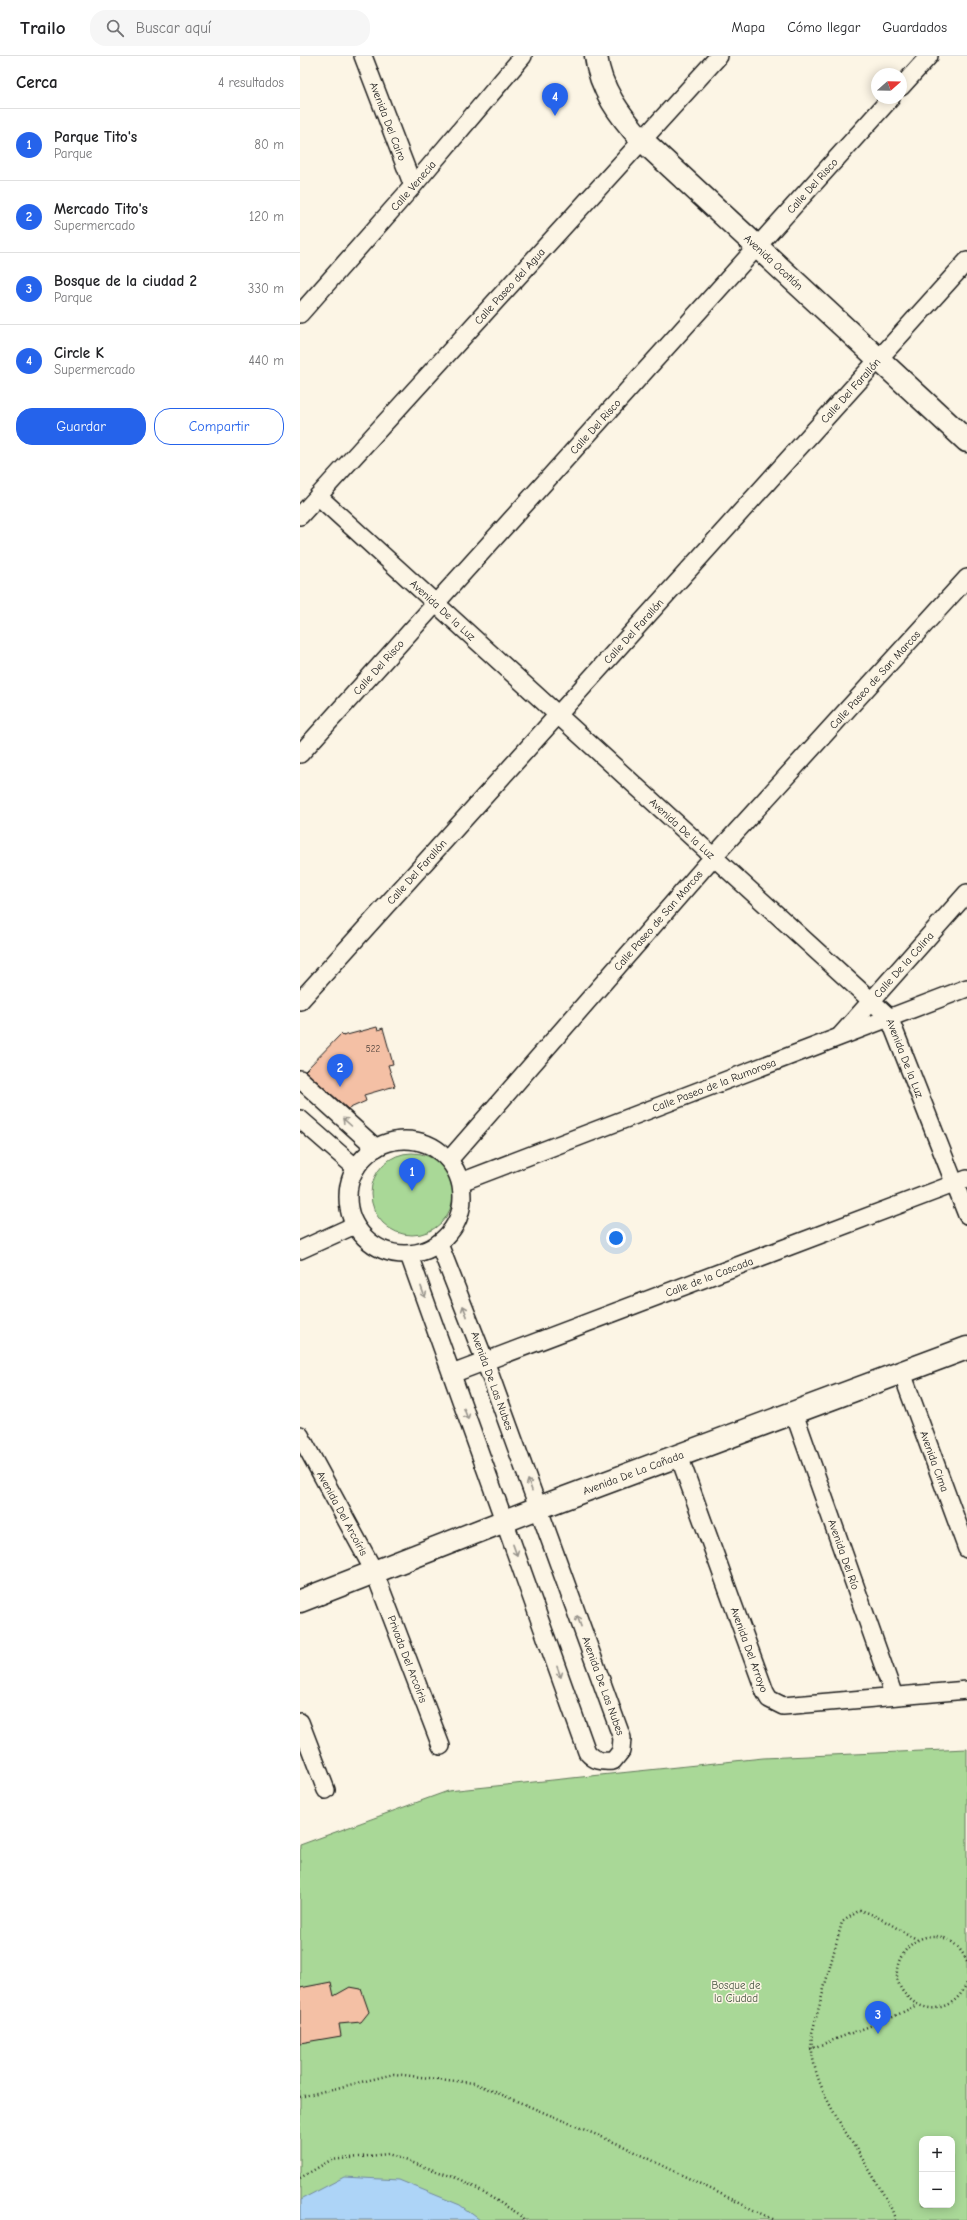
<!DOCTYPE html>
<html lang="es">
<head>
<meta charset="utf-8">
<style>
  :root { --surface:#fff; --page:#f6f6f6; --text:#202124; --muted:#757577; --line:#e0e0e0; --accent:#2563eb }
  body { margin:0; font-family:"Comic Neue",sans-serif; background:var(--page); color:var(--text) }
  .controls { position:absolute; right:12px; bottom:12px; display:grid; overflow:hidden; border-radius:8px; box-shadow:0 2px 10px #0003 }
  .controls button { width:36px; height:36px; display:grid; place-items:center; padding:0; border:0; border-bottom:1px solid var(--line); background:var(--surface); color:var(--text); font:20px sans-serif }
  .compass { position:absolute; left:571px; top:12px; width:36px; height:36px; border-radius:50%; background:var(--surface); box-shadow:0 2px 10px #0003; rotate:70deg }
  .you { position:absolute; left:316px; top:1182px; width:14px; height:14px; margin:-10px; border:3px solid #fff; border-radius:50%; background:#1a73e8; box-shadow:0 0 0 6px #1a73e833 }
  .badge { display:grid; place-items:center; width:26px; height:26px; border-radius:50%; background:var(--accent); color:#fff; font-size:13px; font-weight:700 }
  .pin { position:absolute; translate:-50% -33px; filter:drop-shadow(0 1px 2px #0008) }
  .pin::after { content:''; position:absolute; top:21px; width:14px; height:12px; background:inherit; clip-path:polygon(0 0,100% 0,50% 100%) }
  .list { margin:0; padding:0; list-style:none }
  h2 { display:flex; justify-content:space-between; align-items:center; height:52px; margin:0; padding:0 16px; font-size:17px }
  h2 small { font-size:13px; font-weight:400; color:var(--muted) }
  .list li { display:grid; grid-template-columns:26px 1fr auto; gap:12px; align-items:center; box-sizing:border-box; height:72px; padding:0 16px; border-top:1px solid var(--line) }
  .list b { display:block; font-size:15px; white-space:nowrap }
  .list p { margin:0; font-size:13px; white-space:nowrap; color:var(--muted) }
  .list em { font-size:13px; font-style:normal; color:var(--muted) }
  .actions { display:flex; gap:8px; padding:12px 16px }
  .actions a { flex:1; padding:9px 0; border:1px solid var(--accent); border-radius:16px; text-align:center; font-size:14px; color:var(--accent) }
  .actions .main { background:var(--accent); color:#fff }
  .icon { flex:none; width:22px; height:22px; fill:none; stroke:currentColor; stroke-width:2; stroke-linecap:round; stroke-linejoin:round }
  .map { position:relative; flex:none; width:667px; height:2164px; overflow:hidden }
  header { display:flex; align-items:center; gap:24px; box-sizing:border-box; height:56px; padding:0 20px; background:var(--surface); border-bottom:1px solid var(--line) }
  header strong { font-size:19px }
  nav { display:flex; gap:22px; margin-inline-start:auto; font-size:14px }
  .search { width:280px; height:36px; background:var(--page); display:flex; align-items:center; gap:10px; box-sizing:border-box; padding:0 14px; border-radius:16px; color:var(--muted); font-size:15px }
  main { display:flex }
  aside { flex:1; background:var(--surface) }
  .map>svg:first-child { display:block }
  .green { fill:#a9d897; stroke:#627a5a; fill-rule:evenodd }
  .water { fill:#add4f7; stroke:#738a9f }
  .building { fill:#f4c0a5; stroke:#1c1c1c }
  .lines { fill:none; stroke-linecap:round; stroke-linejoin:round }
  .minor-casing { stroke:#1c1c1c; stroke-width:20 }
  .secondary-casing { stroke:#1c1c1c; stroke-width:25 }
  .path { stroke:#1c1c1c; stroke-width:2.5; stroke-dasharray:1 3; stroke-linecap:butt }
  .minor { stroke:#fcf5e5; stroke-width:17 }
  .secondary { stroke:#fcf5e5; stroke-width:22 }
  .oneway { stroke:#97938b }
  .labels { text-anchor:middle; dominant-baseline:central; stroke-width:3; stroke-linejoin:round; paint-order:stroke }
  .number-label { font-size:9px; fill:#52453e }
  .street-label { font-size:11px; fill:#1c1c1c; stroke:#fcf5e5 }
  .park-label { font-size:11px; fill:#465441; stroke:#fcf5e5 }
</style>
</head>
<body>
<header>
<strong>Trailo</strong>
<div class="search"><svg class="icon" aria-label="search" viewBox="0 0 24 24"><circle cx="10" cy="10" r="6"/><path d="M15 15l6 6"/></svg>Buscar aquí</div>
<nav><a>Mapa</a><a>Cómo llegar</a><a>Guardados</a></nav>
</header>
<main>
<aside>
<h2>Cerca<small>4 resultados</small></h2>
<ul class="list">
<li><span class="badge">1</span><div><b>Parque Tito's</b><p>Parque</p></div><em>80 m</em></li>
<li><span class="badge">2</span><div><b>Mercado Tito's</b><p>Supermercado</p></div><em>120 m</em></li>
<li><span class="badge">3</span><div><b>Bosque de la ciudad 2</b><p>Parque</p></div><em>330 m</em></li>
<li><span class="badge">4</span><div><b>Circle K</b><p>Supermercado</p></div><em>440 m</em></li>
</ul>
<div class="actions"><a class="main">Guardar</a><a>Compartir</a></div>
</aside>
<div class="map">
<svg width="667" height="2164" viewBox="0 0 667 2164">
  <rect width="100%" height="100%" fill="#fcf5e5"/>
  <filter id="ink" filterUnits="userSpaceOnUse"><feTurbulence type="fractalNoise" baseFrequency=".025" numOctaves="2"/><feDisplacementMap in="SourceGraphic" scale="8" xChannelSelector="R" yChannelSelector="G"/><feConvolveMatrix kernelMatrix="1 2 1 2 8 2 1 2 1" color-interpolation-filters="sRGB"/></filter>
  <g filter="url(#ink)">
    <path class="green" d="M71 1138a41 41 0 1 1 82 0a41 41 0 1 1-82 0Z
      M667,1693V2164H0V1789L148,1735L463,1702ZM622,2083H652V2149H622Z"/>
    <path class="water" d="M44,2121L99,2124L160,2149L180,2164H0V2144Z"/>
    <path class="building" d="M77,971L78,974L83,972L93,1008L88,1009L95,1030L64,1039L66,1045L48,1053L5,1015L41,978L43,980Z
      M31,1926L34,1940L50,1931L61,1933L69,1956L61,1966L39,1968L41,1980L0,1987V1932Z"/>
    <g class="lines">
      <defs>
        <g id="minor">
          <path id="s1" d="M63,0L113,130"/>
          <path d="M601,31L629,0"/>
          <path id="s2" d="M0,258L113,130L223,0"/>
          <path id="s3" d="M18,440L589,961L667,1159"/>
          <path id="s4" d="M0,460L419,0"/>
          <path id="s5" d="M0,698L591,42"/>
          <path id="s6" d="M0,945L667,205"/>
          <path id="s7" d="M541,979L667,837"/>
          <path d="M0,1023L76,1092"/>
          <path d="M0,1063L56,1112"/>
          <circle cx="105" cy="1141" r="57"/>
          <path id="s8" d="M149,1104L414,800L667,522"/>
          <path id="s9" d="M161,1126L667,932"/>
          <path d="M0,1194L55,1169"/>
          <path d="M109,1199L287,1696C295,1705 301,1706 313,1705L321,1695L322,1682L185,1305L139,1188"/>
          <path id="s10" d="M602,1317L667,1493"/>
          <path id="s11" d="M152,1318L667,1123"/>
          <path id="s12" d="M494,1357L594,1640"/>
          <path id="s13" d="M0,1379L74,1515L141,1690"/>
          <path id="s14" d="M379,1400L465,1636L469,1643L483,1650L667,1634"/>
          <path d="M0,1666L26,1734"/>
        </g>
        <g id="secondary">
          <path id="s15" d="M296,0C300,33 320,60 342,84L667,385"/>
          <path id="s16" d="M0,1545L238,1452L667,1292"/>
        </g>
      </defs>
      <use href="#minor" class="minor-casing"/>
      <use href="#secondary" class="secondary-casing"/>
      <path class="path" d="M667,1905C637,1844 567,1909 611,1944C617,1949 627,1953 636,1952C652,1949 660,1942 667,1927
        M510,1993L591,1962L617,1949
        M0,2041L94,2018L174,2027L323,2090L474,2164
        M0,2122L31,2104L88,2098L162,2124L219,2158L223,2164
        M595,2164C593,2153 586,2143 581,2134C556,2087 506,2031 512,1977L542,1866L560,1854C580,1860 598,1874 617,1883"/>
      <use href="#minor" class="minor"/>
      <use href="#secondary" class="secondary"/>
    </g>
    <defs><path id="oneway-shaft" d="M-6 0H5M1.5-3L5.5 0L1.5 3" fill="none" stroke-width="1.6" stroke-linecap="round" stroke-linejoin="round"/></defs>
    <g class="oneway">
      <use href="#oneway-shaft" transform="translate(47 1066) rotate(-138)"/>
      <use href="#oneway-shaft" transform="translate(123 1236) rotate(70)"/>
      <use href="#oneway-shaft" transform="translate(165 1255) rotate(-111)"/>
      <use href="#oneway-shaft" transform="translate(166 1358) rotate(70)"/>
      <use href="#oneway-shaft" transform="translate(230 1429) rotate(-110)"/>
      <use href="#oneway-shaft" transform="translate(215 1494) rotate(70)"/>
      <use href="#oneway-shaft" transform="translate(279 1565) rotate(-110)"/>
      <use href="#oneway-shaft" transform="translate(259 1616) rotate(70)"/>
    </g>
  </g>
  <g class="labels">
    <g class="number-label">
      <text x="73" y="993">522</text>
    </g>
    <g class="street-label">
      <text stroke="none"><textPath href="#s1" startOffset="70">Avenida Del Cairo</textPath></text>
      <text stroke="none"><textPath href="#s2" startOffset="171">Calle Venecia</textPath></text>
      <text stroke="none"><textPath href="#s5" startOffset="765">Calle Del Risco</textPath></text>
      <text stroke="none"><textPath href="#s15" startOffset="277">Avenida Ocotlán</textPath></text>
      <text stroke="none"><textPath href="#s4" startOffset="311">Calle Paseo del Agua</textPath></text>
      <text stroke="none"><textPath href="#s6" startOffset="822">Calle Del Farallón</textPath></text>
      <text stroke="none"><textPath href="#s5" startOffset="441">Calle Del Risco</textPath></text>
      <text stroke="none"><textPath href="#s3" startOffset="169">Avenida De la Luz</textPath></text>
      <text stroke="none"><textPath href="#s6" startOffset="498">Calle Del Farallón</textPath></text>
      <text stroke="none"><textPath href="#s5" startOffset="117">Calle Del Risco</textPath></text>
      <text stroke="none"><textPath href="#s8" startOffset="642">Calle Paseo de San Marcos</textPath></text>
      <text stroke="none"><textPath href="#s3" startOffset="493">Avenida De la Luz</textPath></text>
      <text stroke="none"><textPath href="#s6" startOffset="174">Calle Del Farallón</textPath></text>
      <text stroke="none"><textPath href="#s8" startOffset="318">Calle Paseo de San Marcos</textPath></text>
      <text stroke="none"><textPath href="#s7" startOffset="94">Calle De la Colina</textPath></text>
      <text stroke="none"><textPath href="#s3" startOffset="817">Avenida De la Luz</textPath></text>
      <text stroke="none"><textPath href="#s9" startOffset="271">Calle Paseo de la Rumorosa</textPath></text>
      <text stroke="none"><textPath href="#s11" startOffset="275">Calle de la Cascada</textPath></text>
      <text transform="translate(192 1325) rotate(70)">Avenida De Las Nubes</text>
      <text stroke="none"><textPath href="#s10" startOffset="94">Avenida Cima</textPath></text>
      <text stroke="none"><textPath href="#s16" startOffset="357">Avenida De La Cañada</textPath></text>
      <text stroke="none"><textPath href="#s13" startOffset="89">Avenida Del Arcoíris</textPath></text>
      <text stroke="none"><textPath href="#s12" startOffset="150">Avenida Del Río</textPath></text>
      <text stroke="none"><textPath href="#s14" startOffset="206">Avenida Del Arroyo</textPath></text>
      <text stroke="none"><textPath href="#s13" startOffset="249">Privada Del Arcoíris</textPath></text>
      <text transform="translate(303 1630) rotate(70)">Avenida De Las Nubes</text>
    </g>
    <g class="park-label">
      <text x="436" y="1929">Bosque de<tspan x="436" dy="13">la Ciudad</tspan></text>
    </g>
  </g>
</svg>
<div class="controls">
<button>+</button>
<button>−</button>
</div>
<svg class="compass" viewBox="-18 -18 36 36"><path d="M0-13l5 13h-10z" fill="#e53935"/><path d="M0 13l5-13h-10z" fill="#757577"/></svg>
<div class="you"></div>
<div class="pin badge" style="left:112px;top:1135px">1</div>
<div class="pin badge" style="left:40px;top:1031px">2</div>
<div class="pin badge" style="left:578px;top:1978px">3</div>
<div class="pin badge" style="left:255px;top:60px">4</div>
</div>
</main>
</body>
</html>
